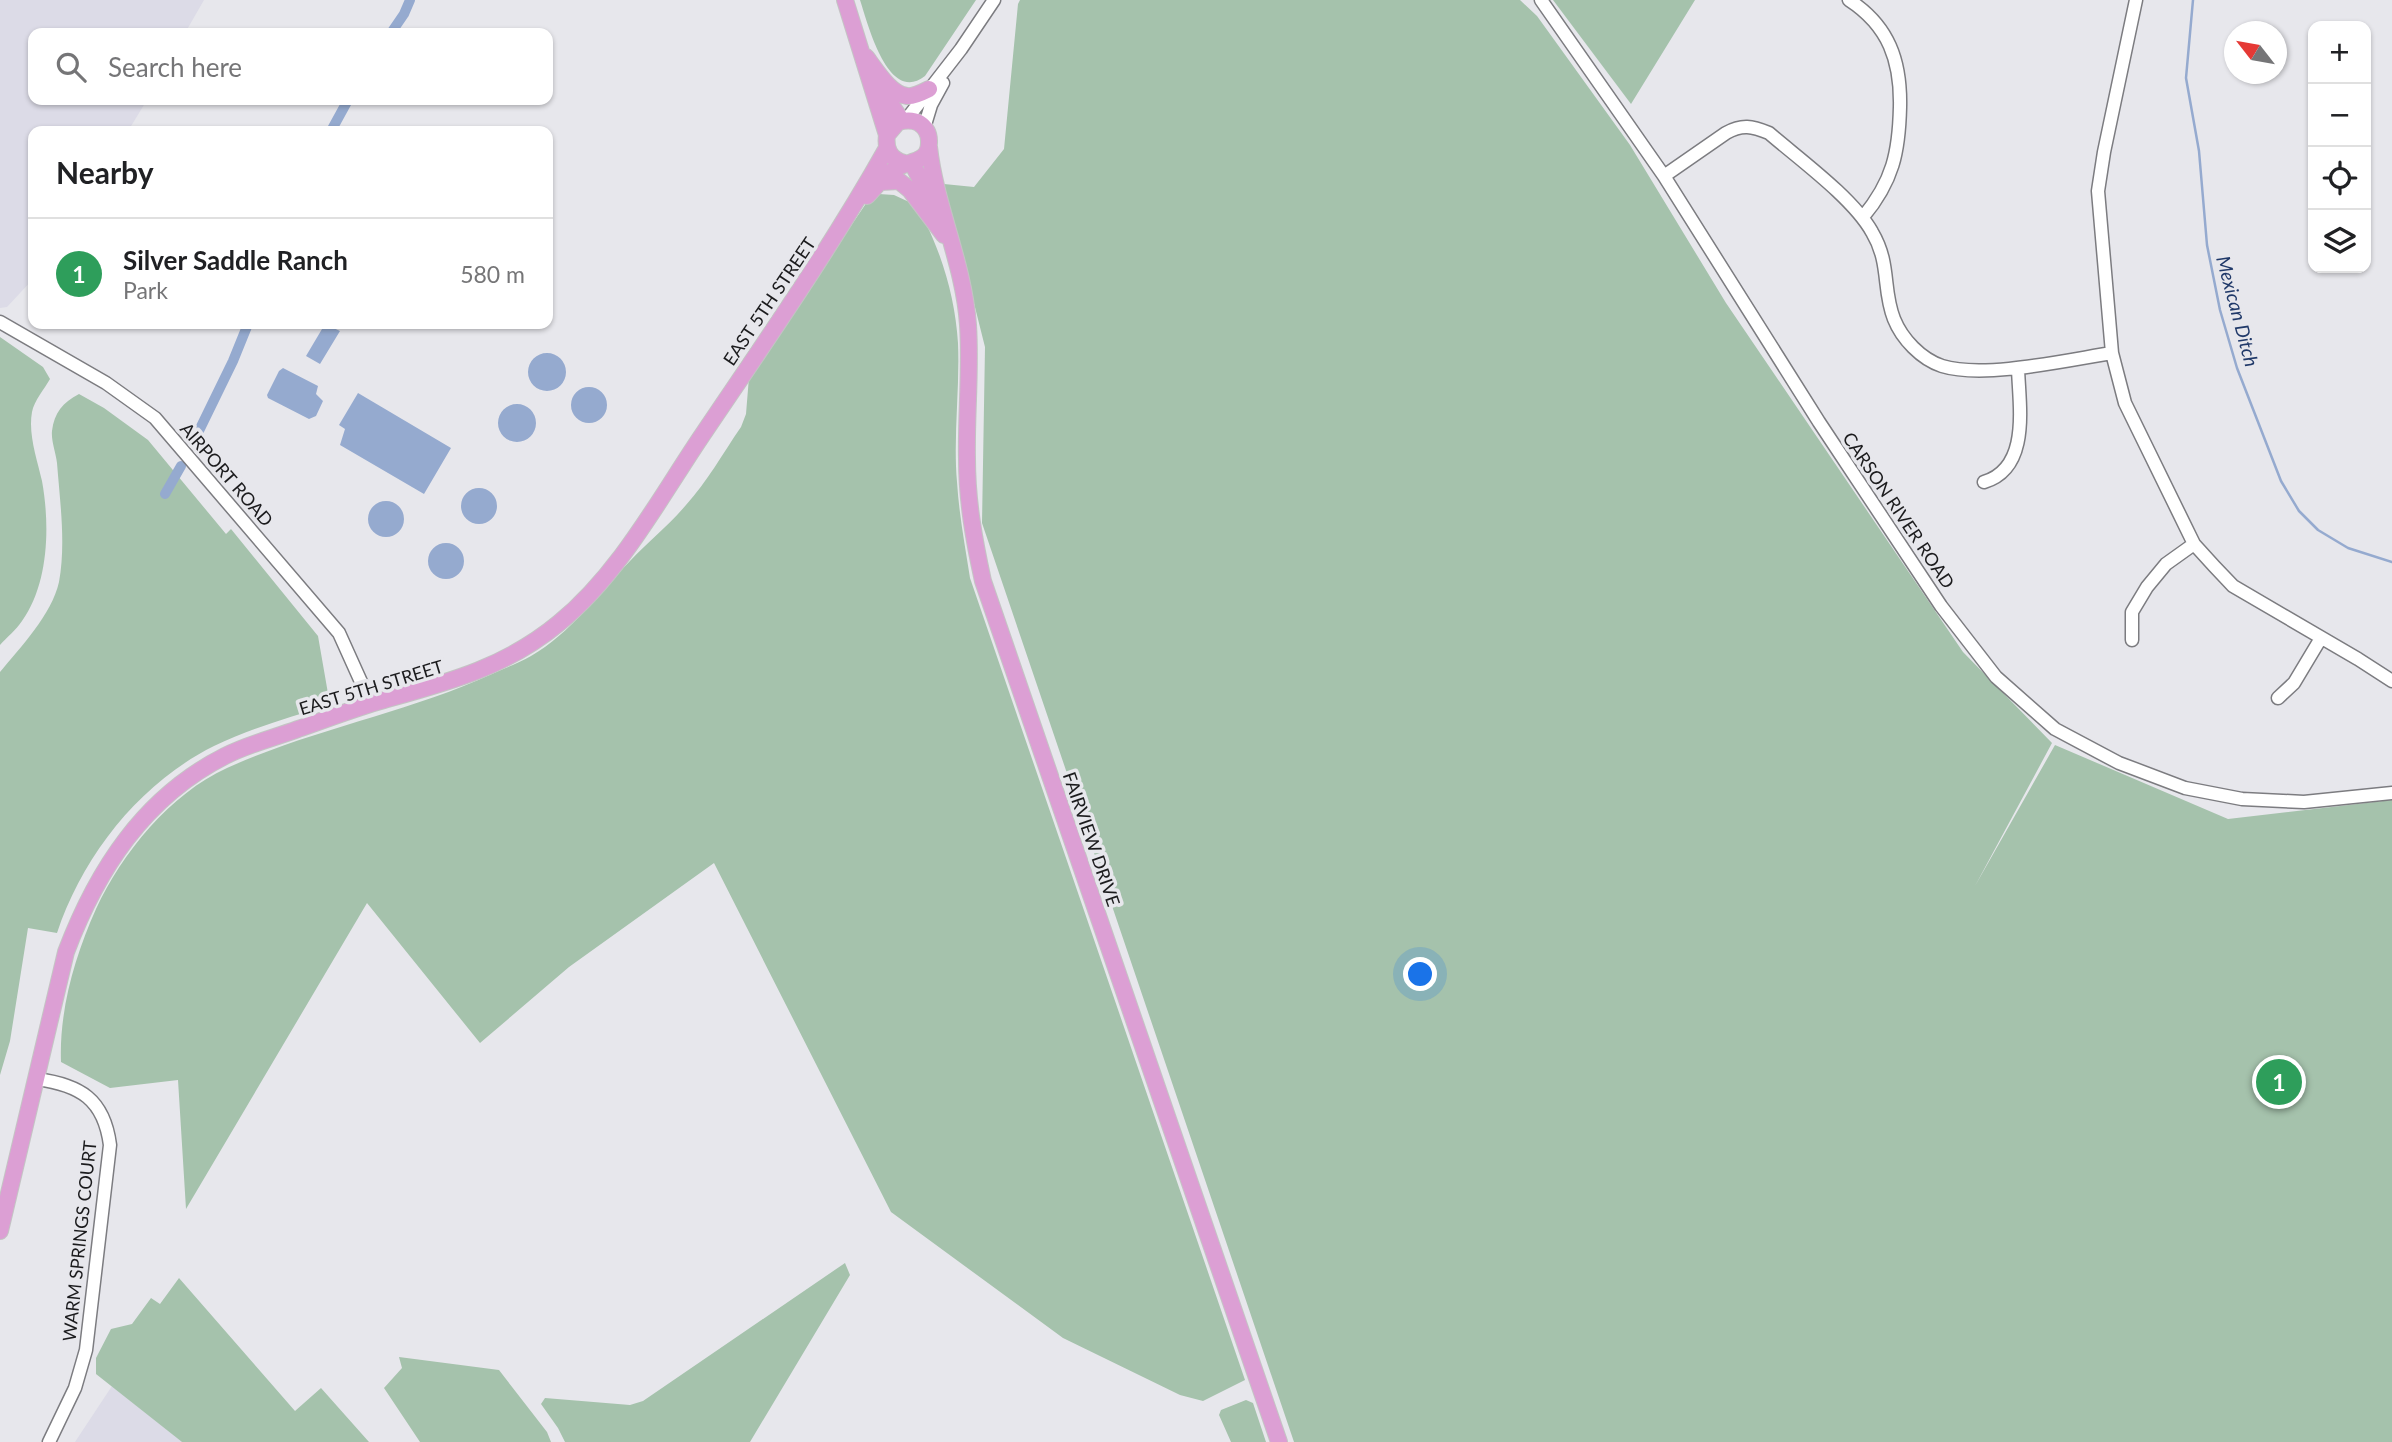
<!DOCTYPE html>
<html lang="en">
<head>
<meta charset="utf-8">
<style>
  :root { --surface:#fff; --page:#f6f6f6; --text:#202124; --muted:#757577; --line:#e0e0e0; --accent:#a150c0 }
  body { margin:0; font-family:Lato,sans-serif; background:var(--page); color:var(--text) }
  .controls { position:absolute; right:21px; top:21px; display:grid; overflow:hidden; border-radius:14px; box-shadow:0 2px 5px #0004 }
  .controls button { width:63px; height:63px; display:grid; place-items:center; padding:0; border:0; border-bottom:2px solid var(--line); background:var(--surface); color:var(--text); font:35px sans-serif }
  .compass { position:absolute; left:2224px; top:21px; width:63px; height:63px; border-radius:50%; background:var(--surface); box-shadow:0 2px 5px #0004; rotate:301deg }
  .you { position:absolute; left:1421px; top:975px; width:24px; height:24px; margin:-18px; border:5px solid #fff; border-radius:50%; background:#1a73e8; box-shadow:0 0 0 10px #1a73e833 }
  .badge { display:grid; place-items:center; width:46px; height:46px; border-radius:50%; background:var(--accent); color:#fff; font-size:23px; font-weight:700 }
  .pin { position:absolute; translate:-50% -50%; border:4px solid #fff; box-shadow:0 2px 7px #0006 }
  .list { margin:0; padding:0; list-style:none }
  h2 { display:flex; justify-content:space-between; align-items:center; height:91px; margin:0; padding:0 28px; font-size:30px }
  h2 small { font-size:23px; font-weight:400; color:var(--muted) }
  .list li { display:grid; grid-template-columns:46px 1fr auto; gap:21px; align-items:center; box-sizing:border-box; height:112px; padding:0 28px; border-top:2px solid var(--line) }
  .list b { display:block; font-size:26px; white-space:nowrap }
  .list p { margin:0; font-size:23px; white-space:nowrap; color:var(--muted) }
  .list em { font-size:23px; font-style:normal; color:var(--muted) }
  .icon { flex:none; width:38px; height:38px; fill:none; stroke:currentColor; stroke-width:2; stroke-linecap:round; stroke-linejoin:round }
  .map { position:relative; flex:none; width:2392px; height:1442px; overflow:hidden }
  .search { position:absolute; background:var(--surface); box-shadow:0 2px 5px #0004; left:28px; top:28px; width:525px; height:77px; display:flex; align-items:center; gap:18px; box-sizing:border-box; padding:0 24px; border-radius:14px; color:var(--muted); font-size:26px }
  .panel { position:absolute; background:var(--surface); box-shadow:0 2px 5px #0004; left:28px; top:126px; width:525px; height:203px; border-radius:14px }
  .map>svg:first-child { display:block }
  .built { fill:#dcdbe7 }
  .green { fill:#a5c2ac }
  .water { fill:#95aacf }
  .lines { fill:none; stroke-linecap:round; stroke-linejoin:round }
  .stream { stroke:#95aacf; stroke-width:2.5 }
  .canal { stroke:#95aacf; stroke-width:10 }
  .minor-casing { stroke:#7c7c80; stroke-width:15 }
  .major-casing { stroke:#c4c4c4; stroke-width:18 }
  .minor { stroke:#fff; stroke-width:12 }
  .major { stroke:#dc9fd4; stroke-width:16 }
  .labels { text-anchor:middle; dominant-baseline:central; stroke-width:7; stroke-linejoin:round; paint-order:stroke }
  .street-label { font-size:18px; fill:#1b1b1d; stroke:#e7e7ec }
  .water-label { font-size:19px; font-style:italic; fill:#203969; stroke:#e7e7ec }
</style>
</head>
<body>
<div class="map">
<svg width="2392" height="1442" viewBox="0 0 2392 1442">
  <rect width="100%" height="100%" fill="#e7e7ec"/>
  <path class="built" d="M0,0H204L185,33H33V100H147L128,131H33V279L7,307L0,308Z
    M112,1386L182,1442H75Z"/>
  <path class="green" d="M860,0H976L925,76C888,105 868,24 860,0Z
    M1020,0H1520L1537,16L1630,145L1726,303L1963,652L2052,743L1975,886L2055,745L2228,819L2392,800V1442H1294L982,523L985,347L944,184L974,187L1004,149L1018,4Z
    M1553,0H1695L1631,104Z
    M879,194L894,195L907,201L911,197C938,239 955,293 958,343C960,389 953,436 957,482C959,514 965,546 970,578L1245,1380L1203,1401L1180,1395L1063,1338L891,1212L714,863L569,967L480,1043L367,903L186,1209L178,1080L110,1088L61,1062C59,1010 75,956 96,909C122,853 170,794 227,768C313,729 407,713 492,674C505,668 519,663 531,656C571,633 598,594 630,561C648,542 669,525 686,505C707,482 723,453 741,427L746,414L749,377L867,202Z
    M0,337L43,367L50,379C45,388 34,401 32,412C28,434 37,459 42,481C50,525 49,583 22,621C16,630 7,637 0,645Z
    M79,394L104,408L148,440L226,534L231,529L318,636L330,705C291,717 251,728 214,746C140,783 83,855 57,933L28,928L10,1041L0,1075V672C20,648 52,614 59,582C66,544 60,502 57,463C56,453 51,441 52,431C54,413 63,402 79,394Z
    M845,1263L850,1275L750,1442H565L558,1428L541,1404L545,1398L630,1405L643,1401Z
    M179,1278L295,1411L321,1388L369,1442H182L96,1374V1358L111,1329L132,1324L151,1298L160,1304Z
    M399,1357L499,1370L547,1432L551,1442H420L384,1388L402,1368Z
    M1246,1400L1253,1403L1266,1442H1231L1219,1415L1221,1410Z"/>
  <path class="water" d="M325,324L340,331L320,364L306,356Z
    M528 372a19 19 0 1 1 38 0a19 19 0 1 1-38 0Z
    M283,368L318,386L316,394L323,401L316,416L309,419L268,398L267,395L279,371Z
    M571 405a18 18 0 1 1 36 0a18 18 0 1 1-36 0Z
    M358,393L451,448L424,494L340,445L345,429L339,425Z
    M498 423a19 19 0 1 1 38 0a19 19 0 1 1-38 0Z
    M461 506a18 18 0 1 1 36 0a18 18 0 1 1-36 0Z
    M368 519a18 18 0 1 1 36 0a18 18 0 1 1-36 0Z
    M428 561a18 18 0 1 1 36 0a18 18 0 1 1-36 0Z"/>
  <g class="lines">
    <path class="stream" d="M2193,0L2186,78L2199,151L2207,245L2220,310L2237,368L2281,481L2299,511L2318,530L2348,548L2392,562"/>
    <path class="canal" d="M391,33L404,14L410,0
      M331,131L348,100
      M194,441L233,361L248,324
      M165,494L181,466"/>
    <defs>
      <path id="minor" d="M1541,0L1664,176L1819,422L1941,606L1996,677L2055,729L2119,763L2185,788L2242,799L2304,802L2392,793
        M1849,0C1889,26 1901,61 1900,107C1899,152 1893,181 1863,217
        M2136,0L2104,152L2098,191L2112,353L2125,403L2194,544L2214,566L2233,586L2358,659L2392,681
        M906,120L961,49L994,0
        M924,128L931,105L943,83
        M1664,176L1726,133C1742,124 1752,126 1769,133C1799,159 1853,198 1872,232C1891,264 1882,289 1894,319C1902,339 1921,359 1942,366C1984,379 2067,360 2112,353
        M0,322L106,383L155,418L339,633L371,704
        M1984,482C2031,468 2019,405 2018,368
        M2132,640V612L2147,587L2166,564L2194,544
        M2278,698L2294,683L2321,638
        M37,1079C80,1085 104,1099 110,1145L86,1350L75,1388L49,1442"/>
      <path id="major" d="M845,0L887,135
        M866,57C876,70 890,94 907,96C914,97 923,92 929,89
        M875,81L902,121
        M929,147C936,208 964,264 968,325C971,369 966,415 967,459C967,501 974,540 983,581L1279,1442
        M912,163L934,206
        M881,182L899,181L910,190L944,235
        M867,196C876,187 884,175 895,169C908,160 930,164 929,141C929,133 925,127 919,123C912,119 905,120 898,122L887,135C885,149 890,159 904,163
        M0,1231L66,952C97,870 144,797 225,756C248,744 274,738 298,729C327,719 355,708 384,700C449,682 506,667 559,623C619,574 658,501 701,437C765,342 831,248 887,148"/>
    </defs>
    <use href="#minor" class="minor-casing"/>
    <use href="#major" class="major-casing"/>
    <use href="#minor" class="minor"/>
    <use href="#major" class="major"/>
  </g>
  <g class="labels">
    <g class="street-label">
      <text transform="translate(769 301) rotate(-56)">EAST 5TH STREET</text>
      <text transform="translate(227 474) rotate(49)">AIRPORT ROAD</text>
      <text transform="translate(1899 510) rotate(56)">CARSON RIVER ROAD</text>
      <text transform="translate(371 687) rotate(-17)">EAST 5TH STREET</text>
      <text transform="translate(1092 839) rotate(71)">FAIRVIEW DRIVE</text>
      <text transform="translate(79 1241) rotate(-84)">WARM SPRINGS COURT</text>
    </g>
    <g class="water-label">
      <text transform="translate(2238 311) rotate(75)">Mexican Ditch</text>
    </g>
  </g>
</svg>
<div class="controls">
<button>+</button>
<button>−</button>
<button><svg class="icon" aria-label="locate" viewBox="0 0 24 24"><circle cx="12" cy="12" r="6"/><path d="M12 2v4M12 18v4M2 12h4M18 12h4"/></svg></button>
<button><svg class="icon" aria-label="layers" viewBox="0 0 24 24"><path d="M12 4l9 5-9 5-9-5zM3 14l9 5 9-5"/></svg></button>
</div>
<svg class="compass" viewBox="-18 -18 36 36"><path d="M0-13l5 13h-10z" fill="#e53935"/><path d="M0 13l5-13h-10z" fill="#757577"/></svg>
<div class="you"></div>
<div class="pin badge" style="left:2279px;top:1082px;background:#2e9e5b">1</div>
<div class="search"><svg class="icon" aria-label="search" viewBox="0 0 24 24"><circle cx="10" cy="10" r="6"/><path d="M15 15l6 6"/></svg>Search here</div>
<section class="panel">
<h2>Nearby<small></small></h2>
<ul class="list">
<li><span class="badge" style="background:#2e9e5b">1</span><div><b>Silver Saddle Ranch</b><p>Park</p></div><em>580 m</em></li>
</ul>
</section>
</div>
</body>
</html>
